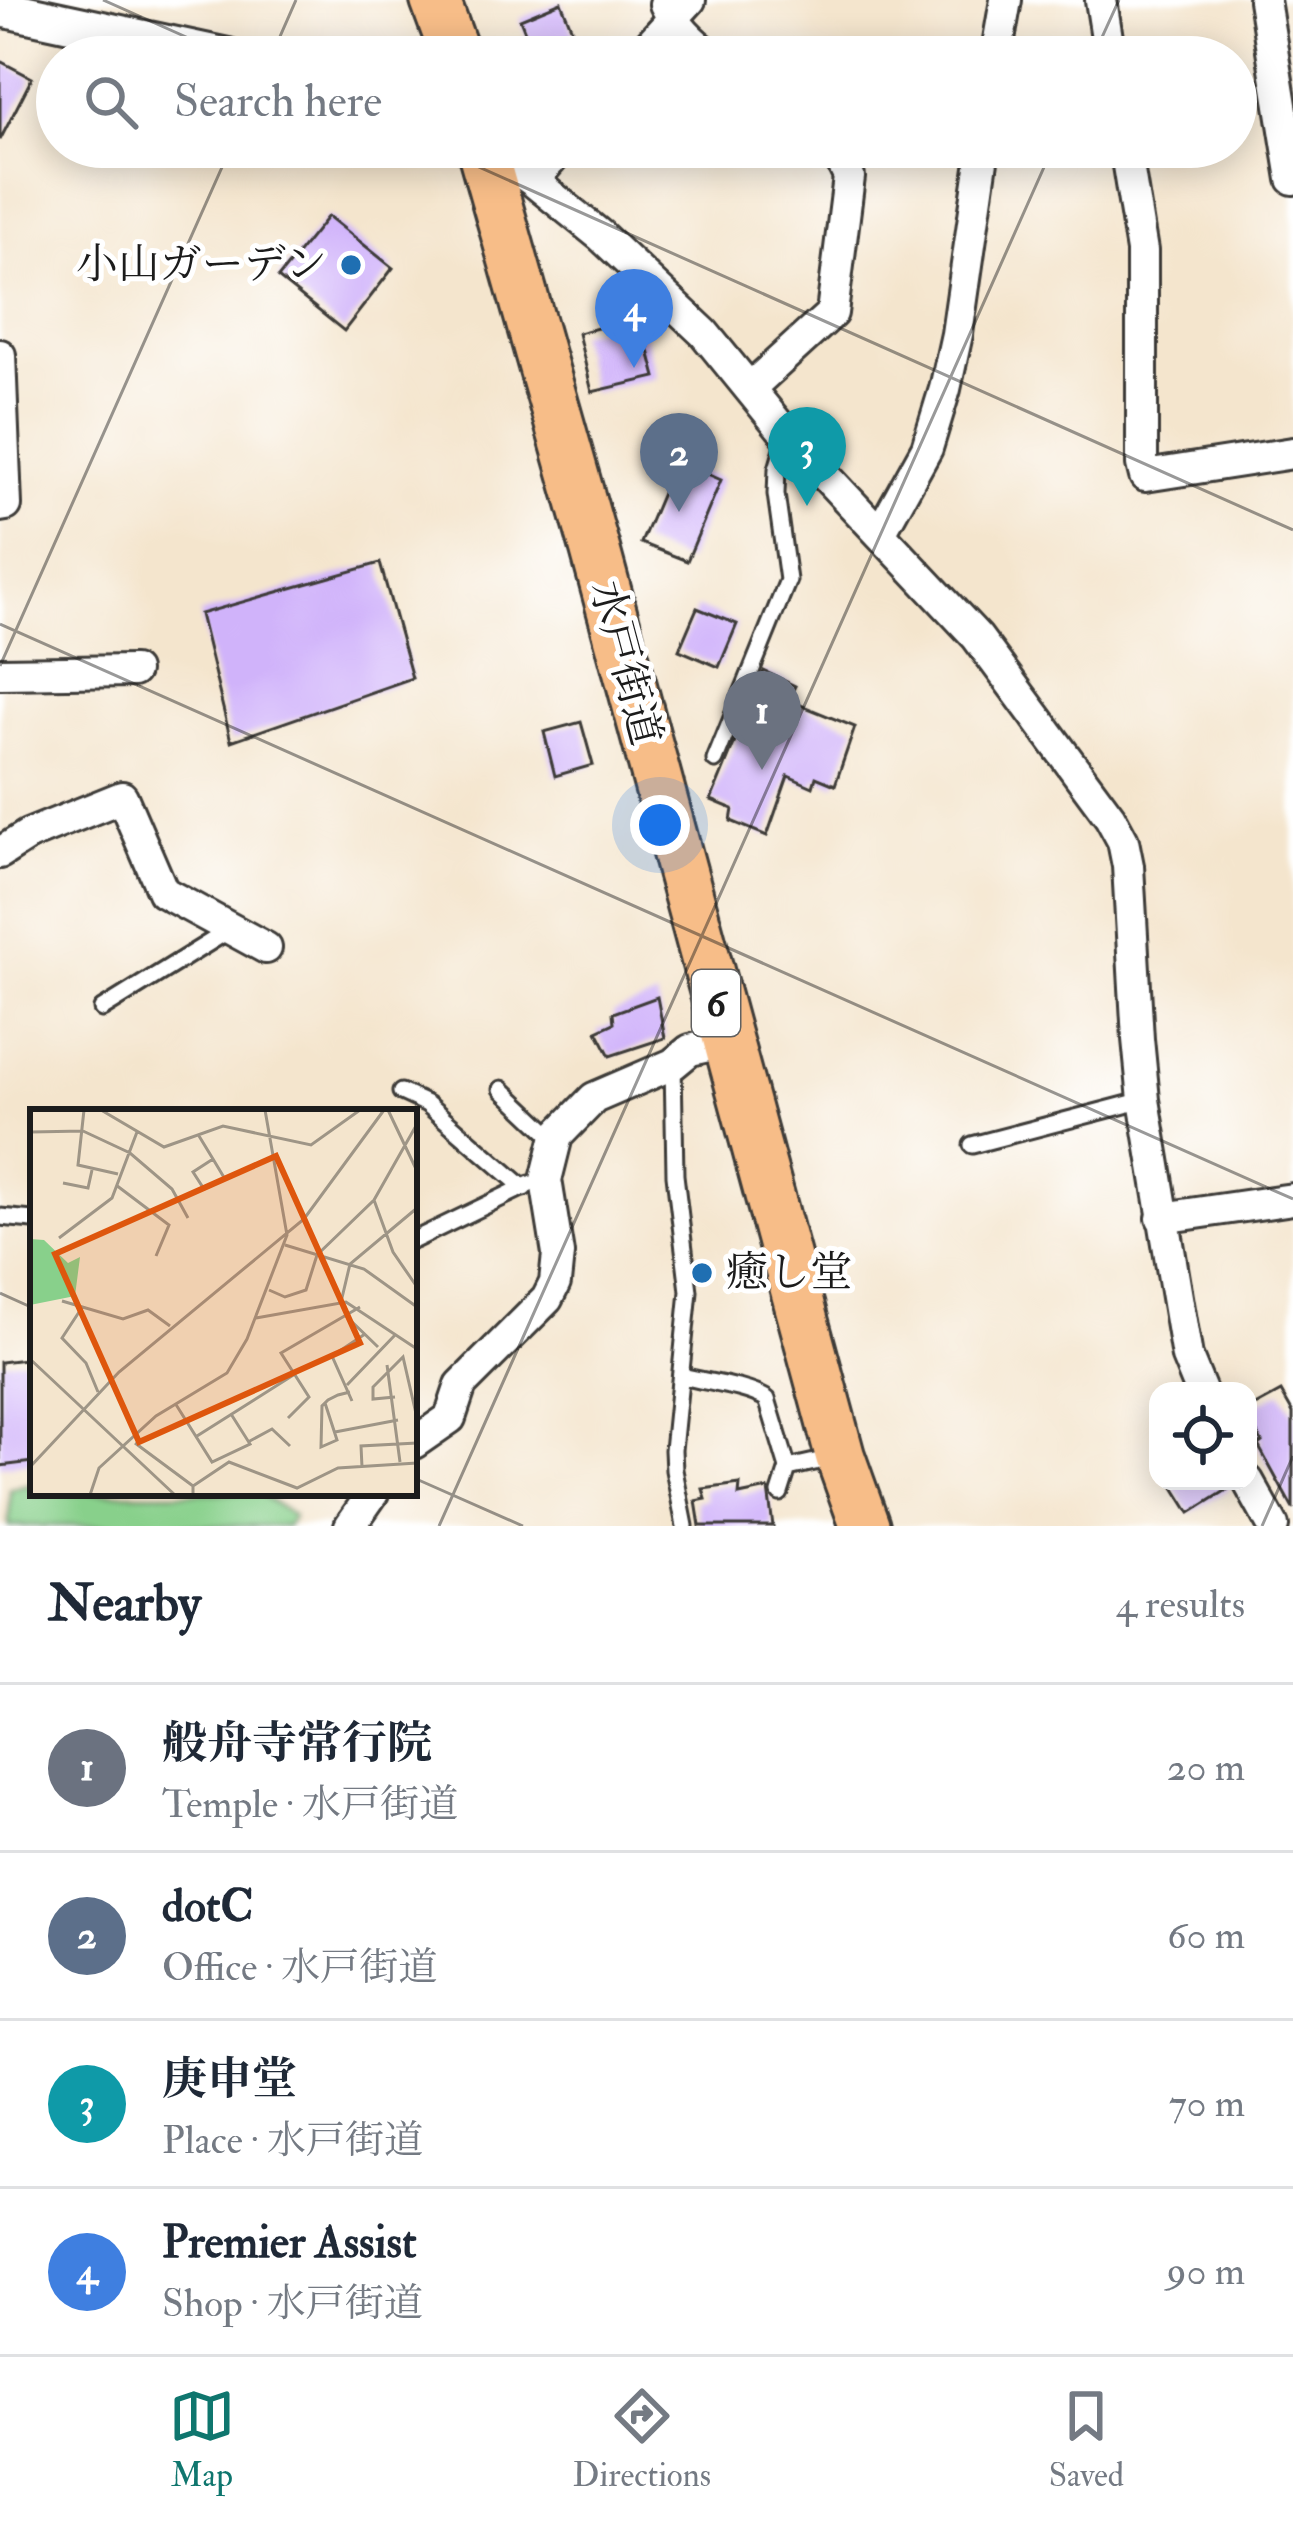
<!DOCTYPE html>
<html lang="en">
<head>
<meta charset="utf-8">
<style>
  :root { --surface:#fff; --page:#f2f2f3; --text:#1f2937; --muted:#747a83; --line:#e0e1e3; --accent:#0f766e }
  body { margin:0; font-family:"IM FELL Double Pica","Noto Serif JP",serif; background:var(--page); color:var(--text) }
  .controls { position:absolute; right:36px; bottom:36px; display:grid; overflow:hidden; border-radius:24px; box-shadow:0 6px 30px #0003 }
  .controls button { width:108px; height:108px; display:grid; place-items:center; padding:0; border:0; border-bottom:3px solid var(--line); background:var(--surface); color:var(--text); font:60px sans-serif }
  .you { position:absolute; left:660px; top:825px; width:42px; height:42px; margin:-30px; border:9px solid #fff; border-radius:50%; background:#1a73e8; box-shadow:0 0 0 18px #1a73e833 }
  .badge { display:grid; place-items:center; width:78px; height:78px; border-radius:50%; background:var(--accent); color:#fff; font-size:39px; font-weight:700 }
  .pin { position:absolute; translate:-50% -99px; filter:drop-shadow(0 3px 6px #0008) }
  .pin::after { content:''; position:absolute; top:63px; width:42px; height:36px; background:inherit; clip-path:polygon(0 0,100% 0,50% 100%) }
  .list { margin:0; padding:0; list-style:none }
  h2 { display:flex; justify-content:space-between; align-items:center; height:156px; margin:0; padding:0 48px; font-size:51px }
  h2 small { font-size:39px; font-weight:400; color:var(--muted) }
  .list li { display:grid; grid-template-columns:78px 1fr auto; gap:36px; align-items:center; box-sizing:border-box; height:168px; padding:0 48px; border-top:3px solid var(--line) }
  .list b { display:block; font-size:45px; white-space:nowrap }
  .list p { margin:0; font-size:39px; white-space:nowrap; color:var(--muted) }
  .list em { font-size:39px; font-style:normal; color:var(--muted) }
  .icon { flex:none; width:66px; height:66px; fill:none; stroke:currentColor; stroke-width:2; stroke-linecap:round; stroke-linejoin:round }
  .map { position:relative; flex:none; width:1293px; height:1526px; overflow:hidden }
  .search { position:absolute; background:var(--surface); box-shadow:0 6px 30px #0003; left:36px; right:36px; top:36px; height:132px; display:flex; align-items:center; gap:30px; box-sizing:border-box; padding:0 42px; border-radius:66px; color:var(--muted); font-size:45px }
  .sheet { height:828px; background:var(--surface) }
  nav { display:flex; justify-content:space-around; align-items:center; box-sizing:border-box; height:168px; border-top:3px solid var(--line); background:var(--surface); font-size:33px; color:var(--muted) }
  nav a { display:grid; justify-items:center; gap:6px }
  nav .on { color:var(--accent) }
  .map>svg:first-child { display:block }
  .green { fill:#88d08b; stroke:#527654; stroke-width:3 }
  .building { fill:#d0b3fa }
  .lines { fill:none; stroke-linecap:round; stroke-linejoin:round }
  .service-casing { stroke:#3c3a37; stroke-width:21 }
  .minor-casing { stroke:#3c3a37; stroke-width:36 }
  .tertiary-casing { stroke:#3c3a37; stroke-width:42 }
  .trunk-casing { stroke:#3c3a37; stroke-width:54 }
  .service { stroke:#fff; stroke-width:15 }
  .minor { stroke:#fff; stroke-width:30 }
  .tertiary { stroke:#fff; stroke-width:36 }
  .trunk { stroke:#f7bd88; stroke-width:48 }
  .ticks { fill:none; stroke:#1c1c1c; stroke-width:3; stroke-opacity:0.45 }
  .poi-dot { fill:#1f6fb2; stroke:#fff; stroke-width:4.5 }
  .labels { text-anchor:middle; dominant-baseline:central; stroke-width:10; stroke-linejoin:round; paint-order:stroke }
  .shield { fill:#fff; stroke:#606060; stroke-width:3 }
  .shield-label { font-size:39px; font-weight:bold; fill:#1c1c1c }
  .poi-label { font-size:42px; fill:#1c1c1c; stroke:#fff; text-anchor:end }
  .street-label { font-size:42px; fill:#1c1c1c; stroke:#fff }
  .inset-road { fill:none; stroke:#9e9586; stroke-width:3 }
  .view { fill:#de560d; fill-opacity:0.15; stroke:#de560d; stroke-width:6 }
  .inset-edge { fill:none; stroke:#1c1c1c; stroke-width:6 }
</style>
</head>
<body>
<div class="map">
<svg width="1293" height="1526" viewBox="0 0 1293 1526">
  <rect width="100%" height="100%" fill="#fff"/>
  <filter id="ink" filterUnits="userSpaceOnUse"><feTurbulence type="fractalNoise" baseFrequency=".00833" numOctaves="2"/><feDisplacementMap in="SourceGraphic" scale="24" xChannelSelector="R" yChannelSelector="G"/><feConvolveMatrix kernelMatrix="1 2 1 2 8 2 1 2 1" color-interpolation-filters="sRGB"/></filter>
  <filter id="wash" filterUnits="userSpaceOnUse"><feTurbulence type="fractalNoise" baseFrequency=".004" numOctaves="4" result="noise"/><feDisplacementMap in="SourceGraphic" scale="48" xChannelSelector="R" yChannelSelector="G"/><feGaussianBlur stdDeviation="2.7" result="paint"/><feColorMatrix in="noise" values="0 0 0 0 0 0 0 0 0 0 0 0 0 0 0 0 0 1.4 0 .05"/><feComposite in="paint" operator="in"/></filter>
  <g filter="url(#wash)">
    <rect width="100%" height="100%" fill="#f4e5cd"/>
    <path class="green" d="M33,1484V1493H259L293,1516L287,1526H9L10,1489Z"/>
    <g id="blocks">
      <path class="building" d="M561,2L583,57H535L520,19Z
        M0,61L32,78L0,140Z
        M328,216L393,268L344,331L278,278Z
        M640,317L656,377L592,392L578,333Z
        M676,460L721,480L687,561L641,543Z
        M380,563L412,678L231,741L200,614Z
        M697,608L737,624L719,667L679,650Z
        M764,671L795,686L788,700L855,727L835,785L816,777L813,787L788,776L767,836L731,821L733,809L711,800Z
        M581,722L593,765L555,776L544,732Z
        M657,997L665,1038L610,1056L597,1031L614,1023L613,1013Z
        M33,1358V1462L0,1466V1362Z
        M1281,1392L1293,1413V1509L1258,1445L1262,1442L1248,1416V1410Z
        M1170,1481H1229L1230,1488L1190,1513Z
        M740,1484L739,1495L768,1489L773,1526H700L696,1501L706,1499L703,1489Z"/>
    </g>
  </g>
  <g filter="url(#ink)">
    <use href="#blocks" fill-opacity="0" stroke="#3c3a37" stroke-width="3"/>
    <g class="lines">
      <defs>
        <path id="service" d="M715,760L788,580L776,494L777,469L787,435
          M102,1009L231,929
          M673,1064L675,1175L689,1291L673,1450L674,1470L685,1526
          M502,1089L556,1140
          M401,1092L427,1104L524,1188
          M972,1145L1144,1100
          M0,1217L33,1220
          M414,1240L530,1184
          M682,1376C709,1383 745,1386 767,1399L788,1468L837,1457
          M780,1493L788,1468"/>
        <path id="minor" d="M1101,0L1110,57
          M1264,0L1293,179
          M665,4C676,27 692,42 712,57
          M638,57L690,0
          M996,57L1006,0
          M485,147L533,181L601,236L704,333L787,435L977,637L1110,817L1123,841L1128,866L1138,1039L1144,1100L1187,1357L1201,1391
          M1125,147L1142,251V464L1145,476L1293,453
          M533,181L562,147
          M0,355L6,505L0,506
          M750,388L832,313L849,177L837,152L831,147
          M880,533L927,448L945,389L957,334L984,147
          M0,673L133,671
          M0,853L28,835L122,797L163,892L266,948
          M1162,1218L1293,1199
          M414,1443L450,1418L461,1385L547,1299L555,1283L558,1254L546,1180L557,1136L594,1098L673,1064L690,1050L726,1042
          M1248,1481L1273,1526
          M350,1526L373,1493"/>
        <path id="tertiary" d="M0,8L228,57"/>
        <path id="trunk" d="M435,0L456,57
          M481,147L595,549L840,1456L865,1526"/>
      </defs>
      <use href="#service" class="service-casing"/>
      <use href="#minor" class="minor-casing"/>
      <use href="#tertiary" class="tertiary-casing"/>
      <use href="#trunk" class="trunk-casing"/>
      <use href="#service" class="service"/>
      <use href="#minor" class="minor"/>
      <use href="#tertiary" class="tertiary"/>
      <use href="#trunk" class="trunk"/>
    </g>
  </g>
  <path class="ticks" d="M103,0L231,57M271,57L296,0M1093,57L1119,0M434,147L1293,530M0,624L1293,1199M0,666L231,147M0,1293L33,1308M414,1478L523,1526M439,1526L1053,147M1262,1526L1293,1456"/>
  <g class="poi-dot">
    <circle cx="351" cy="265" r="12"/>
    <circle cx="702" cy="1273" r="12"/>
  </g>
  <g class="labels">
    <rect class="shield" x="692" y="970" width="48" height="66" rx="9"/>
    <g class="shield-label">
      <text x="716" y="1003">6</text>
    </g>
    <g class="poi-label">
      <text x="327" y="265">小山ガーデン</text>
      <text x="726" y="1273" text-anchor="start">癒し堂</text>
    </g>
    <g class="street-label">
      <text transform="translate(625 663) rotate(75)">水戸街道</text>
    </g>
  </g>
  <g transform="translate(30 1109)">
    <rect width="387" height="387" fill="#f4e5cd"/>
    <path d="M0,130L14,131L38,154L50,148L45,187L0,196Z" fill="#88d08b"/>
    <path class="inset-road" d="M54,1L48,56L88,65M71,1L134,38L193,17L281,36L330,1M358,1L387,62M53,22L100,44L142,80L158,109M1,23L53,22M169,27L183,50L195,70L174,80L163,63L183,50M33,74L58,79L62,61M86,76L139,116L126,147M344,91L363,143L387,178M29,129L82,89L107,23M255,136L334,160L387,198M239,181L255,188L276,181L287,146L344,91L387,15M32,192L93,210L118,201L140,217M311,193L320,155L387,99M53,197L32,229L56,254L68,283M316,207L348,238M226,209L316,193L387,240M0,250L145,386M357,256L370,353M317,276L366,225M365,288L343,290V278L373,248L387,309M322,292L302,247L335,225M145,294L182,353L220,335L201,305M295,294L307,331L291,338L292,297L298,291L308,286L320,283M258,309L279,288L251,244L330,198M305,323L368,311M167,327L265,265M218,333L242,320L260,337M105,334L163,377M0,358L89,263L274,110L354,1M332,358L331,337L387,334M60,386L69,359L126,307L197,264L217,230L257,126L235,1M163,386V377L199,353L267,379L308,359L387,354"/>
    <path class="view" d="M246,47L330,234L109,333L25,145Z"/>
    <rect width="387" height="387" class="inset-edge"/>
  </g>
</svg>
<div class="controls">
<button><svg class="icon" aria-label="locate" viewBox="0 0 24 24"><circle cx="12" cy="12" r="6"/><path d="M12 2v4M12 18v4M2 12h4M18 12h4"/></svg></button>
</div>
<div class="you"></div>
<div class="pin badge" style="left:762px;top:770px;background:#6b7280">1</div>
<div class="pin badge" style="left:679px;top:512px;background:#5c6f8a">2</div>
<div class="pin badge" style="left:807px;top:506px;background:#0f9aa8">3</div>
<div class="pin badge" style="left:634px;top:368px;background:#3f7fe0">4</div>
<div class="search"><svg class="icon" aria-label="search" viewBox="0 0 24 24"><circle cx="10" cy="10" r="6"/><path d="M15 15l6 6"/></svg>Search here</div>
</div>
<section class="sheet">
<h2>Nearby<small>4 results</small></h2>
<ul class="list">
<li><span class="badge" style="background:#6b7280">1</span><div><b>般舟寺常行院</b><p>Temple · 水戸街道</p></div><em>20 m</em></li>
<li><span class="badge" style="background:#5c6f8a">2</span><div><b>dotC</b><p>Office · 水戸街道</p></div><em>60 m</em></li>
<li><span class="badge" style="background:#0f9aa8">3</span><div><b>庚申堂</b><p>Place · 水戸街道</p></div><em>70 m</em></li>
<li><span class="badge" style="background:#3f7fe0">4</span><div><b>Premier Assist</b><p>Shop · 水戸街道</p></div><em>90 m</em></li>
</ul>
</section>
<nav>
<a class="on"><svg class="icon" aria-label="map" viewBox="0 0 24 24"><path d="M3 6l6-2 6 2 6-2v14l-6 2-6-2-6 2zM9 4v14M15 6v14"/></svg>Map</a>
<a><svg class="icon" aria-label="directions" viewBox="0 0 24 24"><path d="M12 3l9 9-9 9-9-9zM9 14v-3h6M13 9l2 2-2 2"/></svg>Directions</a>
<a><svg class="icon" aria-label="saved" viewBox="0 0 24 24"><path d="M7 4h10v16l-5-4-5 4z"/></svg>Saved</a>
</nav>
</body>
</html>
